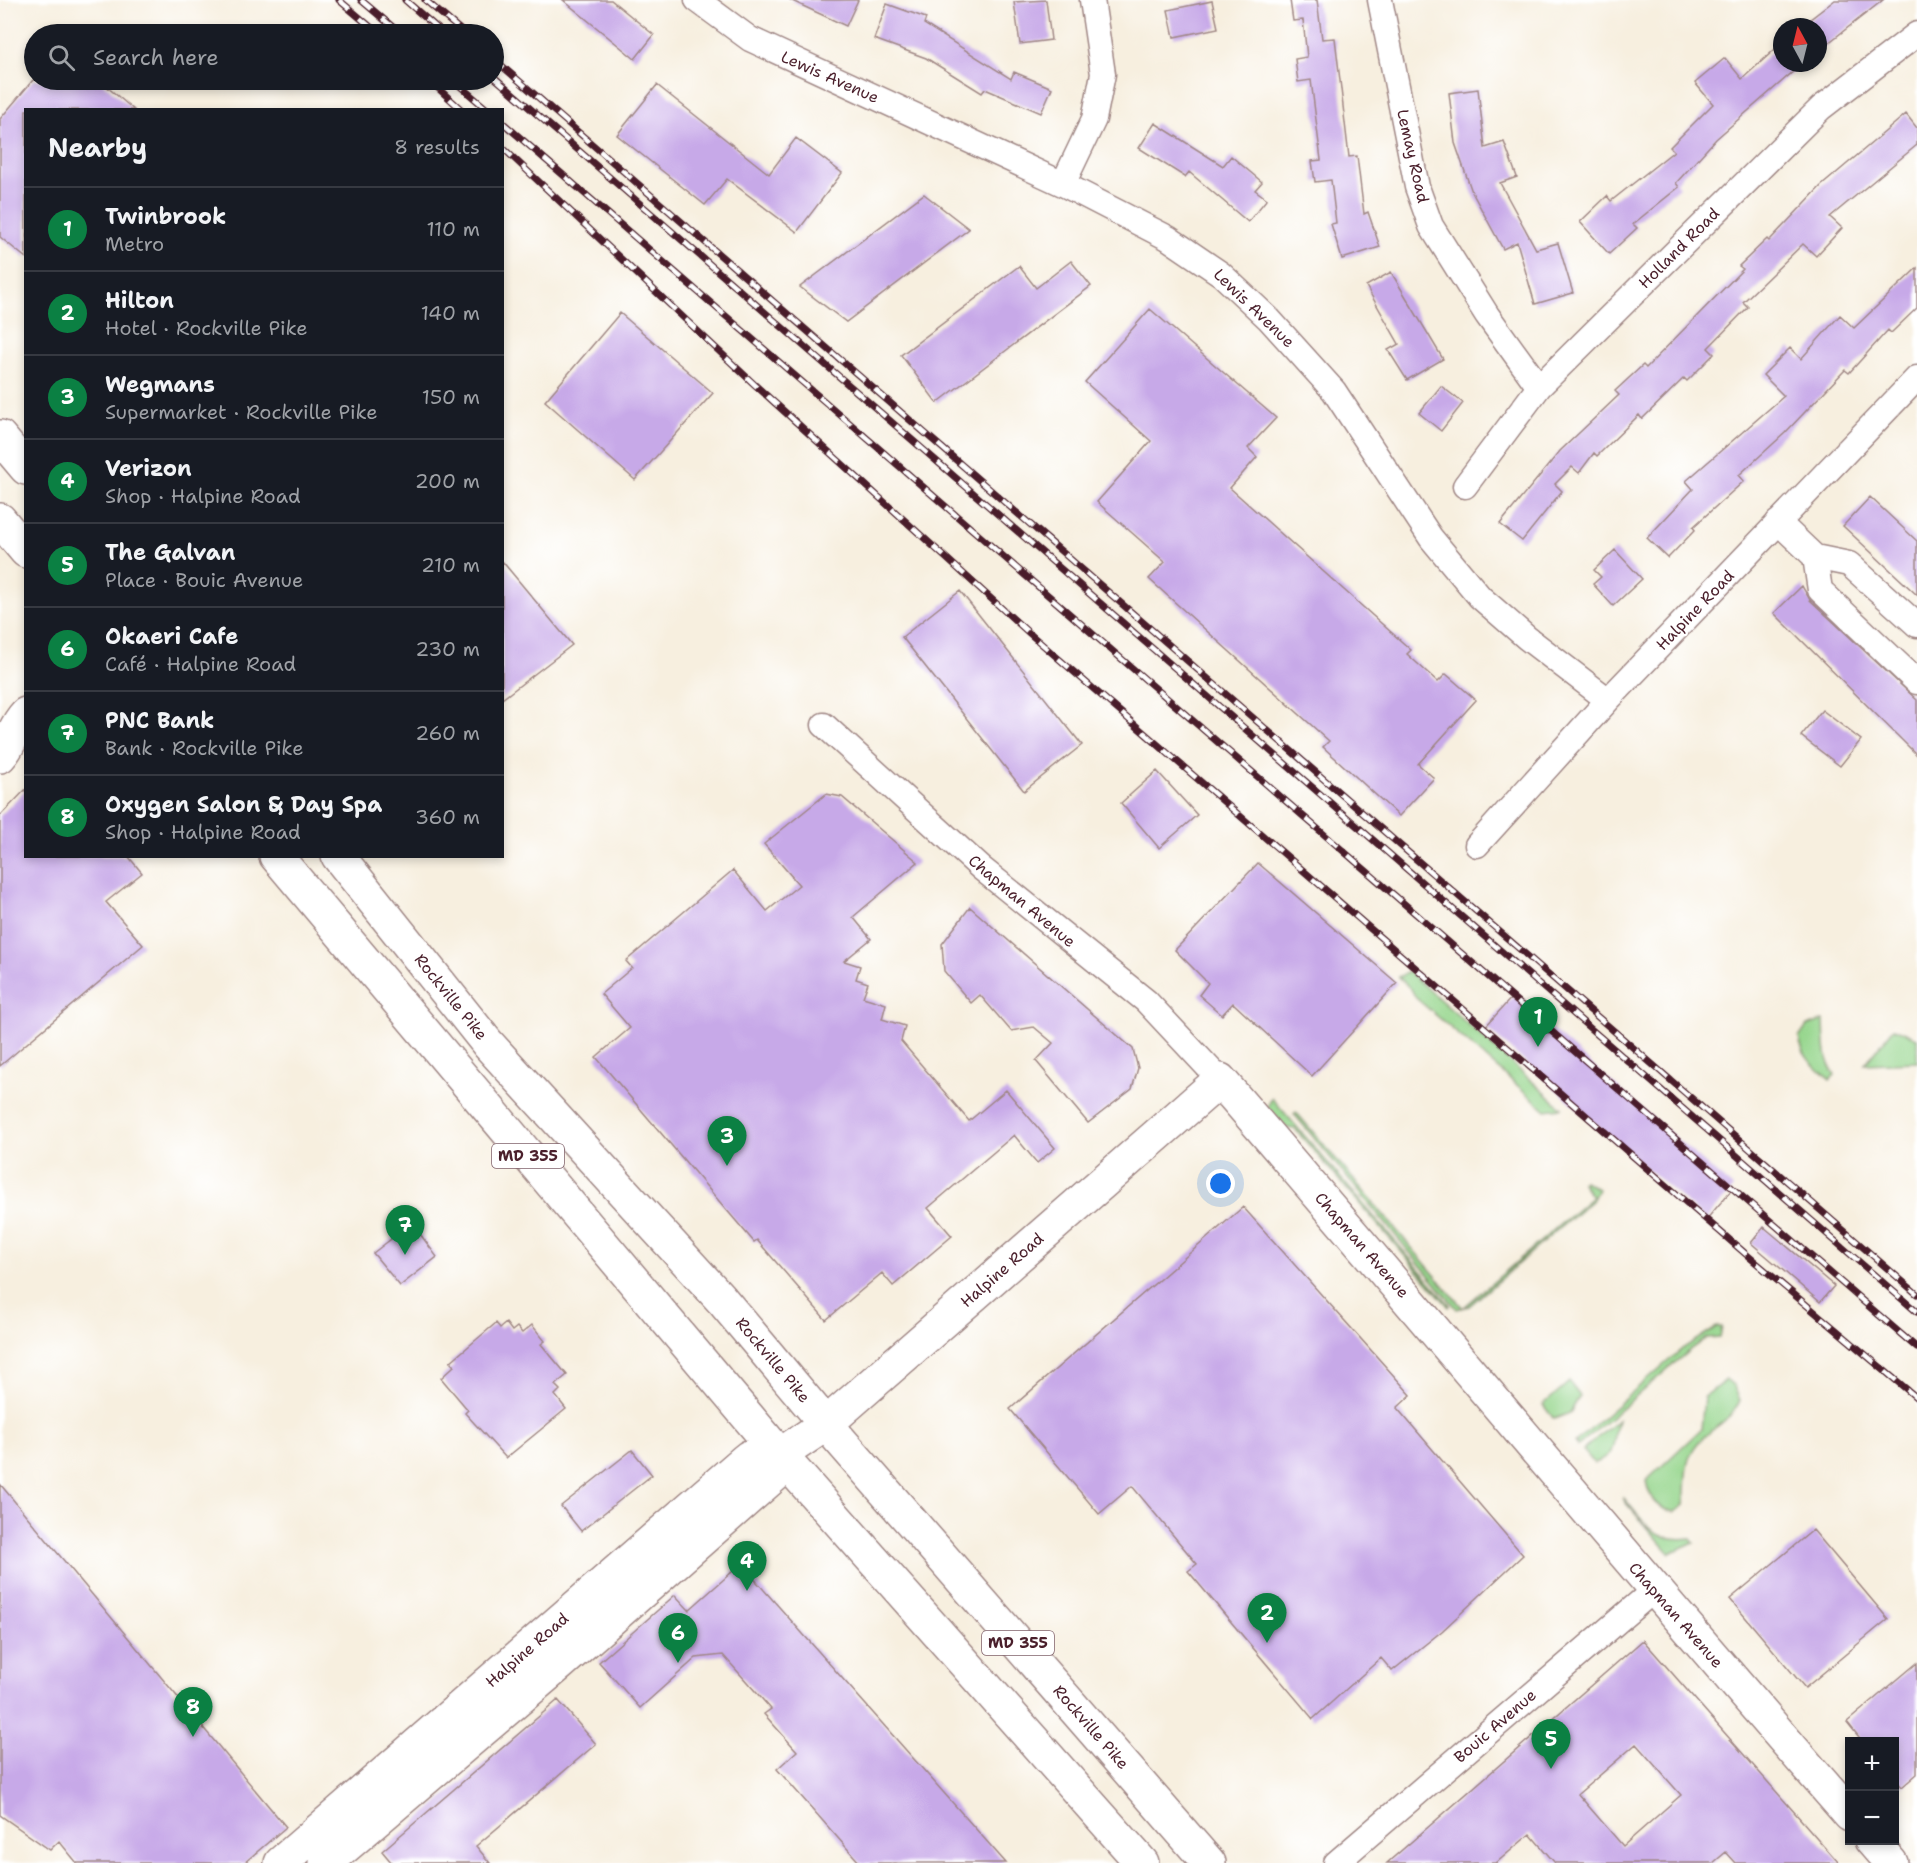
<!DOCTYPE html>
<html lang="en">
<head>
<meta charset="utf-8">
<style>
  :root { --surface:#171b24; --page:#242831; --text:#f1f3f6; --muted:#9ea1a6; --line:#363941; --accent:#0b8043 }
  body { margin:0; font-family:"Shantell Sans",sans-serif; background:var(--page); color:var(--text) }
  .controls { position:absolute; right:18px; bottom:18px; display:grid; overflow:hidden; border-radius:0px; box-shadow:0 3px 9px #0003 }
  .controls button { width:54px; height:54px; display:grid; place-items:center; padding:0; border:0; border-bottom:2px solid var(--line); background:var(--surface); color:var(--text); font:30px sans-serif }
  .compass { position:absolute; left:1773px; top:18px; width:54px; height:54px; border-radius:50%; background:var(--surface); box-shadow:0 3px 9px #0003; rotate:353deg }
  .you { position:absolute; left:1221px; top:1184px; width:21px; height:21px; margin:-15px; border:4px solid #fff; border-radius:50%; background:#1a73e8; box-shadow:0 0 0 9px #1a73e833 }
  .badge { display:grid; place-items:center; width:39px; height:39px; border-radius:50%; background:var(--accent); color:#fff; font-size:20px; font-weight:700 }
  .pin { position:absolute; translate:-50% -50px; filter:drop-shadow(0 2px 3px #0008) }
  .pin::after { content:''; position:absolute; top:32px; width:21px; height:18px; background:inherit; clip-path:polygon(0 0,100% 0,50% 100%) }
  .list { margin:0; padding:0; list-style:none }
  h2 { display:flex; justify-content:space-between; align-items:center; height:78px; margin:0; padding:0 24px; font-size:26px }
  h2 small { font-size:20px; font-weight:400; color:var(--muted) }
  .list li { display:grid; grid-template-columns:39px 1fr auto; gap:18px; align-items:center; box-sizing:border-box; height:84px; padding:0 24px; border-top:2px solid var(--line) }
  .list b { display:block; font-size:22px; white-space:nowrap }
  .list p { margin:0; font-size:20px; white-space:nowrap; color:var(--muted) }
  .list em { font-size:20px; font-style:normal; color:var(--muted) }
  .icon { flex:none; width:33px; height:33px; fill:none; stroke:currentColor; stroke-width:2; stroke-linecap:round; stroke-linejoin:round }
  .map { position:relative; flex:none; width:1917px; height:1863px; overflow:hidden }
  .search { position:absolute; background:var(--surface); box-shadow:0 3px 9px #0003; left:24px; top:24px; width:480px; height:66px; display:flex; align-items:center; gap:15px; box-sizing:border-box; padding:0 21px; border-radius:33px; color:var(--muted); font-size:22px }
  .panel { position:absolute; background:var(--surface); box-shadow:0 3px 9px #0003; left:24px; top:108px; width:480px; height:750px; border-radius:0px }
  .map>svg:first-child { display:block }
  .green { fill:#96d68d; stroke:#707a5c; stroke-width:1.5 }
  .building { fill:#c7a9e8; fill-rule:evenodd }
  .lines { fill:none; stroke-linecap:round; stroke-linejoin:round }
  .street-casing { stroke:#a08785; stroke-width:27 }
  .secondary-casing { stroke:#a08785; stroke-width:36 }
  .primary-casing { stroke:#a08785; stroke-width:36 }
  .street { stroke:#fff; stroke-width:24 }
  .secondary { stroke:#fff; stroke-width:33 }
  .primary { stroke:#fff; stroke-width:33 }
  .rail-casing { stroke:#4a1f2b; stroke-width:7 }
  .rail { stroke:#fff; stroke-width:4.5; stroke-dasharray:14; stroke-linecap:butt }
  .labels { text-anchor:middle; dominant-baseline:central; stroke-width:4.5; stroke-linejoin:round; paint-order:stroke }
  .shield { fill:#fff; stroke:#80626b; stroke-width:1.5 }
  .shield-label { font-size:15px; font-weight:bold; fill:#4a1f2b }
  .street-label { font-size:16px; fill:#4a1f2b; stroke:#fff }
</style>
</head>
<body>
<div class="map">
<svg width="1917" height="1863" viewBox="0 0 1917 1863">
  <rect width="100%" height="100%" fill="#fff"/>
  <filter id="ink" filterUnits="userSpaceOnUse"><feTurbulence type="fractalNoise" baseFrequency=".0167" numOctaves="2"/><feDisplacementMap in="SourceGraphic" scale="12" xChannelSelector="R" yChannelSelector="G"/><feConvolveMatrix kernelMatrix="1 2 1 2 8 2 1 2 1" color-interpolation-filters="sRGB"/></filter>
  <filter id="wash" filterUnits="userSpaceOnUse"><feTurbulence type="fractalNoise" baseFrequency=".008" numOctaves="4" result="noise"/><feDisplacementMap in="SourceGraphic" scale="24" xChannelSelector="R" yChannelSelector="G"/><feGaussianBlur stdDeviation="1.35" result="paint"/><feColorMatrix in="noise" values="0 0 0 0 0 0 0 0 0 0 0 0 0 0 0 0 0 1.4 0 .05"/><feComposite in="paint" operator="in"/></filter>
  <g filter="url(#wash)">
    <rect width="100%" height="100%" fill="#f7efdf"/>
    <path class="green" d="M1409,972L1562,1108L1546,1110L1416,998L1411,989L1398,977Z
      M1824,1020C1825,1039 1823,1059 1835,1075L1830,1080C1815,1066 1803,1059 1799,1038L1807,1026Z
      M1894,1028L1917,1038V1062L1865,1064Z
      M1272,1098L1450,1305L1449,1307L1295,1129L1286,1128L1267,1107Z
      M1296,1112L1463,1308L1592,1197L1582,1183L1584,1181L1598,1189L1593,1199L1469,1306L1457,1309L1294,1114Z
      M1716,1327H1722L1720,1337L1707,1338L1691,1349L1578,1446L1575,1442L1682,1349Z
      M1726,1380L1734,1387L1740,1400C1731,1424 1701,1431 1691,1454C1684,1468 1686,1490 1684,1505L1675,1512C1658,1509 1649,1498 1646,1481L1701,1429L1704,1397Z
      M1569,1382L1580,1396L1570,1413L1554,1419L1543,1405Z
      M1618,1420C1612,1440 1618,1458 1594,1463L1583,1450Z
      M1623,1497C1645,1523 1654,1543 1691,1538L1694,1542L1670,1553L1625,1502Z"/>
    <g id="blocks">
      <path class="building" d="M563,0H611L654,35L635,59Z
        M790,0H858L846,26Z
        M1046,0L1051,40L1020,44L1014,2Z
        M1290,0H1317L1322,39L1335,38L1349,157L1357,156L1364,214L1368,212L1380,247L1342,259L1331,224L1336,223L1331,180L1315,182L1312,161L1321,160L1311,80L1298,82L1295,59L1307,57L1303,20L1293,21Z
        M1835,0H1883L1818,51V27H1800Z
        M1212,1L1218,28L1174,37L1168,10Z
        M887,4L926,18L924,24L1011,79L1014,72L1052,88L1041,113L985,89L982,93L926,58L874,39Z
        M1782,43V63H1803L1716,139L1676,183L1679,187L1633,224L1637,228L1609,254L1580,222L1607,196L1611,201L1674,151L1670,147L1713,104L1695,83L1725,58L1742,79Z
        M33,80H99L134,110H26V258L0,237V119Z
        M657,85L769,174L796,138L842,173L797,232L727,179L705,205L617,135Z
        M1478,89L1485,148L1504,142L1517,177L1500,183L1536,249L1558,243L1573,293L1535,304L1517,242L1503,249L1472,192L1455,143L1449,93Z
        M1906,114L1917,128V145L1830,217L1842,228L1816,256L1803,244L1743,302L1748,307L1708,348L1714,354L1687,381L1684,378L1642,419L1639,415L1597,456L1594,453L1579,473L1572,467L1555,484L1562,491L1522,541L1500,524L1560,451L1619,395L1615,391L1643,365L1646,368L1743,269L1739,266L1767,239L1769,241L1821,186Z
        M1155,123L1223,166L1231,156L1262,182L1255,190L1267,199L1248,222L1189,172L1185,177L1139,148Z
        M924,194L969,229L846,322L800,287Z
        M1071,261L1091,286L937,403L901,355L1019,266L1036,288Z
        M1917,268V308L1891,333L1888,330L1849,373L1845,370L1785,433L1739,475L1744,481L1693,527L1695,530L1668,558L1647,538L1693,489L1686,481L1784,396L1763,375L1790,348L1801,359L1840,315L1854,328Z
        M1391,272L1443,359L1407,380L1388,350L1399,344L1366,286Z
        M1150,309L1276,418L1248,448L1257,457L1230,488L1411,650L1407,654L1438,682L1446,674L1476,700L1418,764L1434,778L1399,816L1323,747L1329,741L1149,579L1165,562L1097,502L1151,441L1085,382Z
        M620,313L713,393L635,480L545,401Z
        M1441,386L1463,403L1441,431L1419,413Z
        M1870,497L1917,541V595L1843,526Z
        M1615,550L1642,579L1613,606L1593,584L1601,577L1594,570Z
        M502,561L572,645L502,699Z
        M1802,586L1810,600L1917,700V755L1774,613Z
        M960,591L1082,745L1024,791L902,637Z
        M1822,710L1861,740L1840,766L1801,736Z
        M1157,771L1197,815L1159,848L1121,803Z
        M26,789V856H128L142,873L106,902L143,945L0,1066V816Z
        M826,794L842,797L918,862L853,917L871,939L844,961L860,966L856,979L868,983L863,997L886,1004L882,1019L905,1026L901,1041L969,1121L1006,1090L1055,1148L1037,1163L1014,1135L928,1208L952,1236L893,1286L882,1273L826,1320L757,1240L754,1242L596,1057L630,1028L601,994L632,968L626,961L733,870L767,911L799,885L764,844Z
        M1258,863L1397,983L1312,1076L1233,1003L1222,1015L1199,995L1208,983L1175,950Z
        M970,907L1133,1049L1138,1068L1132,1089L1088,1123L1036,1061L1053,1043L1034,1027L1011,1031L980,995L971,1003L944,971L942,944Z
        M1513,996L1733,1188L1706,1220L1485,1027Z
        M1243,1207L1411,1395L1397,1408L1523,1555L1442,1631L1392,1671L1381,1658L1313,1719L1188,1571L1197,1564L1132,1486L1099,1514L1010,1409Z
        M412,1223L437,1257L400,1286L373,1253Z
        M1764,1227L1834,1286L1820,1302L1751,1243Z
        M496,1323L500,1328L506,1323L512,1331L517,1327L522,1333L532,1325L545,1341L541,1344L567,1375L555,1385L560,1390L555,1395L566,1409L506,1458L465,1413L468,1410L441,1378L454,1366L450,1362Z
        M632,1450L652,1475L581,1531L561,1506Z
        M0,1484L286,1827L244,1863H77L59,1841L50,1850L0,1815Z
        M1813,1530L1888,1619L1805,1688L1730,1599Z
        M741,1564L1006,1863H860L777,1769L797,1751L764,1714L771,1709L723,1655L696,1658L640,1708L599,1662L675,1595L689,1610Z
        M1643,1640L1839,1863H1736L1726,1852L1713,1863H1555L1530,1834L1496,1863H1387ZM1636,1744L1681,1795L1623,1846L1578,1794Z
        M1917,1663V1774L1902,1787L1894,1778V1742H1863L1847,1722Z
        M558,1700L596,1744L476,1846L490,1863H392L382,1851Z"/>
    </g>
  </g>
  <g filter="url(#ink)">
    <use href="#blocks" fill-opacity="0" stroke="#a08785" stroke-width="1.5"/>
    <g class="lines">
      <defs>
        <path id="street" d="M697,0L750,39L1063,184L1168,238L1221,274L1269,319L1334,391L1431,538L1480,597L1527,638L1608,700
          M1380,0L1417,187L1431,226L1487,315L1539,387
          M1063,184L1094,119L1103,74L1092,0
          M1465,486L1539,387L1821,108L1917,34
          M1778,522L1815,557L1820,590L1917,682
          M1815,557L1849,564L1917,625
          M824,725L981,868L1146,1001L1220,1080
          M1477,845L1608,700L1917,378
          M1336,1863L1654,1590"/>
        <path id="secondary" d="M0,756C12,744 13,727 26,714
          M1871,1840L1891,1863
          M281,1863L744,1461L749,1457L780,1455L826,1424L1220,1080C1431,1324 1637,1572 1850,1815
          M326,1863L560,1664L776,1474L780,1455"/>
        <path id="primary" d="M0,437L26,468
          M0,520L26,551
          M276,856L780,1455L1142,1863
          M338,856L488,1044L722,1300L826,1424L1209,1863"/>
      </defs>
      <use href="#street" class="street-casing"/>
      <use href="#secondary" class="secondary-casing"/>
      <use href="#primary" class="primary-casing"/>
      <use href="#street" class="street"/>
      <use href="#secondary" class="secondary"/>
      <use href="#primary" class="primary"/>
      <defs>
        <path id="rail" d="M339,0L379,34
          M361,0L401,34
          M405,0L444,34
          M425,0L465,34
          M494,59L1917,1294
          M494,77L1917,1312
          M429,80L462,110
          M453,80L488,110
          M502,122L1917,1348
          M502,147L754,384L1029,633L1747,1255L1917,1398"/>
      </defs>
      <use href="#rail" class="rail-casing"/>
      <use href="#rail" class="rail"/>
    </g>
  </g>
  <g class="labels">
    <g class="shield">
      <rect x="492" y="1144" width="72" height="24" rx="4.5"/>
      <rect x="982" y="1631" width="72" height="24" rx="4.5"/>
    </g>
    <g class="shield-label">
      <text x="528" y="1156">MD 355</text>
      <text x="1018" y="1643">MD 355</text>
    </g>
    <g class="street-label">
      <text transform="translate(830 77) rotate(24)">Lewis Avenue</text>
      <text transform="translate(1413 156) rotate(77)">Lemay Road</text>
      <text transform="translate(1679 248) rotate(-45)">Holland Road</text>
      <text transform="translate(1254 308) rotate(44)">Lewis Avenue</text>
      <text transform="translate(1695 610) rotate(-46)">Halpine Road</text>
      <text transform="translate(1022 901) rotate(40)">Chapman Avenue</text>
      <text transform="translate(451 997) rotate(51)">Rockville Pike</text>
      <text transform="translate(1362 1245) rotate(49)">Chapman Avenue</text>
      <text transform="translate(1002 1270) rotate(-41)">Halpine Road</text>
      <text transform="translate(773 1360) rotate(50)">Rockville Pike</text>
      <text transform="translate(1676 1615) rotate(49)">Chapman Avenue</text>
      <text transform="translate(527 1650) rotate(-41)">Halpine Road</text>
      <text transform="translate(1495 1726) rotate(-41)">Bouic Avenue</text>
      <text transform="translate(1091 1727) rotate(49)">Rockville Pike</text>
    </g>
  </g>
</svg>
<div class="controls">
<button>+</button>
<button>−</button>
</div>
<svg class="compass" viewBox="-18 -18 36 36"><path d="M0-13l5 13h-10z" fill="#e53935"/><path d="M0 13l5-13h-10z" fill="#9ea1a6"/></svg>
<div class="you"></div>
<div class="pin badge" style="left:1538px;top:1047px">1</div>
<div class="pin badge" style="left:1267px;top:1643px">2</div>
<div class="pin badge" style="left:727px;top:1166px">3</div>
<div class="pin badge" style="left:747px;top:1591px">4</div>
<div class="pin badge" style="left:1551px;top:1769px">5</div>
<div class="pin badge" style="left:678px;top:1663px">6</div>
<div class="pin badge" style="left:405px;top:1255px">7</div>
<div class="pin badge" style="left:193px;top:1737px">8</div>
<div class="search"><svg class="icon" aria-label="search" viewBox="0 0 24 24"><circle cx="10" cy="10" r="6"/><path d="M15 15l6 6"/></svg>Search here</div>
<section class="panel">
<h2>Nearby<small>8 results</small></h2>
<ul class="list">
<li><span class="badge">1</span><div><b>Twinbrook</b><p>Metro</p></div><em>110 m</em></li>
<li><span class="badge">2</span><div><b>Hilton</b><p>Hotel · Rockville Pike</p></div><em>140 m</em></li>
<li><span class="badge">3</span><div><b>Wegmans</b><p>Supermarket · Rockville Pike</p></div><em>150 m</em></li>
<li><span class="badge">4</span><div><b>Verizon</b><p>Shop · Halpine Road</p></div><em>200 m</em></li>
<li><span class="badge">5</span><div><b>The Galvan</b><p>Place · Bouic Avenue</p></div><em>210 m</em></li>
<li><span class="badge">6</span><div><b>Okaeri Cafe</b><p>Café · Halpine Road</p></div><em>230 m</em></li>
<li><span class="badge">7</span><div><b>PNC Bank</b><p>Bank · Rockville Pike</p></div><em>260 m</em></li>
<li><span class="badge">8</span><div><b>Oxygen Salon &amp; Day Spa</b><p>Shop · Halpine Road</p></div><em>360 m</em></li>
</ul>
</section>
</div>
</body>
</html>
